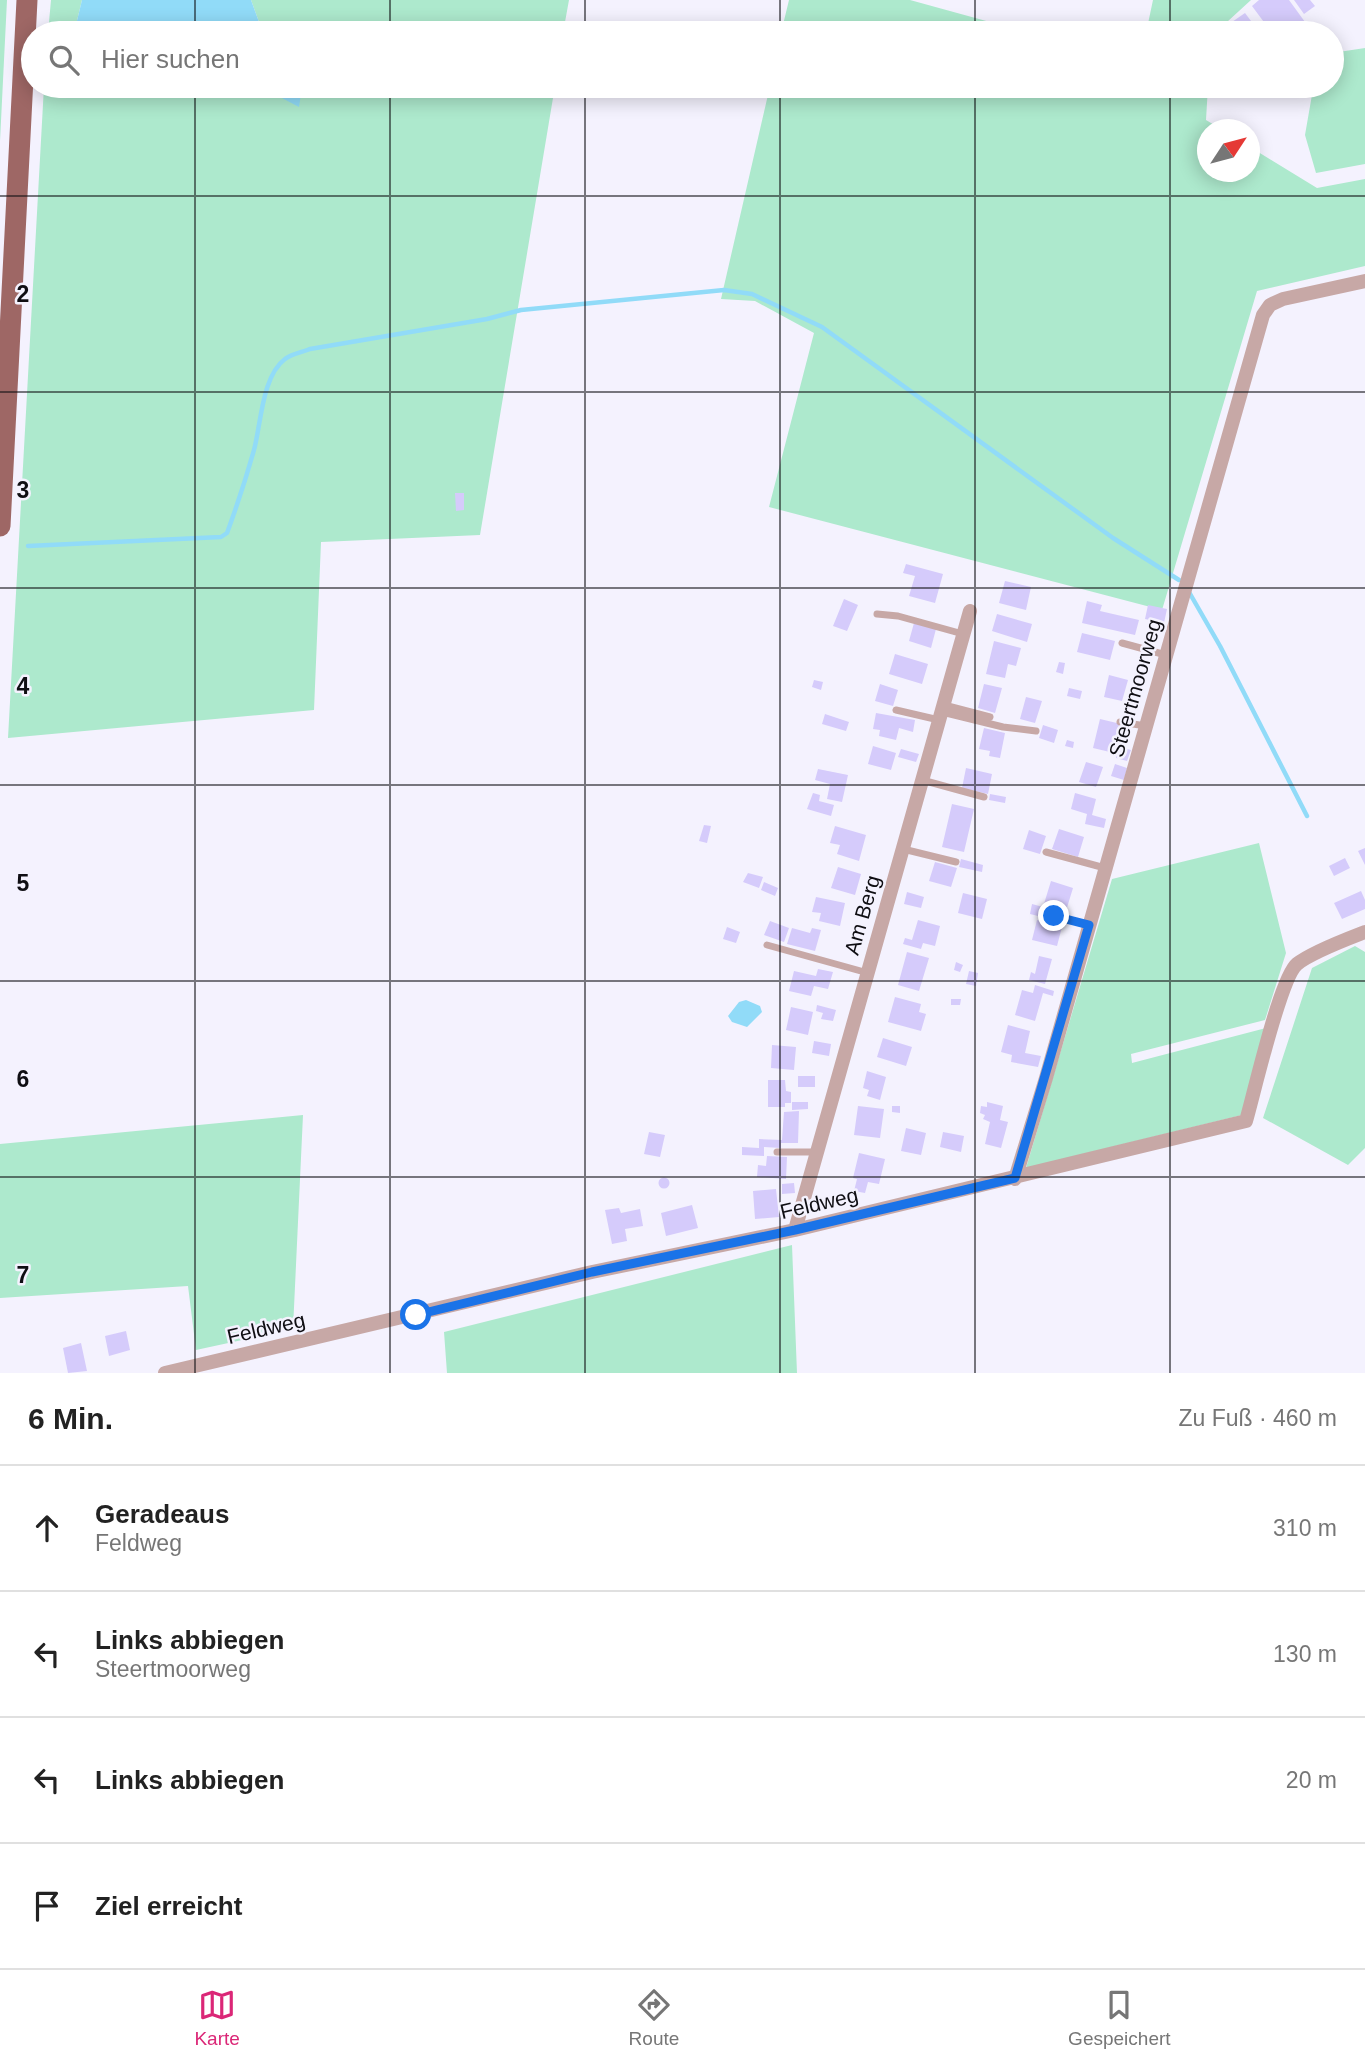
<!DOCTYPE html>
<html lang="de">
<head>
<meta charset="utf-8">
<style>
  :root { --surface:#fff; --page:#f6f6f6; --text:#222; --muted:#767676; --line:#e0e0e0; --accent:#db2777 }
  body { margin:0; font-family:Helvetica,sans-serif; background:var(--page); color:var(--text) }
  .compass { position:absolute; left:1197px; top:119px; width:63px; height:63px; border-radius:50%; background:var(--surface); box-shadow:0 4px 18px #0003; rotate:54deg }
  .stop { position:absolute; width:21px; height:21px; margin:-16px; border:5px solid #1a73e8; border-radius:50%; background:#fff }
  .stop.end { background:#1a73e8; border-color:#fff; box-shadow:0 2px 7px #0008 }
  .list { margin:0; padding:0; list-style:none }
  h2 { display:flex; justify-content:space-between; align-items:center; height:91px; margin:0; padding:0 28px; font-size:30px }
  h2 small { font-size:23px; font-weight:400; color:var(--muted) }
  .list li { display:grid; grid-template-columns:46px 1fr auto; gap:21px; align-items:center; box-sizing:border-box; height:126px; padding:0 28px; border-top:2px solid var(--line) }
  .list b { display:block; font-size:26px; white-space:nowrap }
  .list p { margin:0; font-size:23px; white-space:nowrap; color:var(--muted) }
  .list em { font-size:23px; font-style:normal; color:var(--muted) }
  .icon { flex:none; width:38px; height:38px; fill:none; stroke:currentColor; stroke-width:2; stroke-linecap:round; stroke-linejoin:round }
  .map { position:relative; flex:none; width:1365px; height:1373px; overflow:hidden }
  .search { position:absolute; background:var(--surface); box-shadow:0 4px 18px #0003; left:21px; right:21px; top:21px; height:77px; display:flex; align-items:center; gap:18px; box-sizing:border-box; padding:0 24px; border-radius:38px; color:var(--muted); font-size:26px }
  .sheet { height:595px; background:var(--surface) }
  nav { display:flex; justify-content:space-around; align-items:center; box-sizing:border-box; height:98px; border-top:2px solid var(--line); background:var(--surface); font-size:19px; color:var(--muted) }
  nav a { display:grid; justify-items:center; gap:4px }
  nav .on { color:var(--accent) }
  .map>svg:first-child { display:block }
  .green { fill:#ade9cd }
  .water { fill:#91dbf8 }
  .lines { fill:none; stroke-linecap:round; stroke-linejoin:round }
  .stream { stroke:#91dbf8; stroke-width:4.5 }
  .building { fill:#d5cbfb }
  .lane { stroke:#c7a8a6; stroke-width:7 }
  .street { stroke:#c7a8a6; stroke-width:14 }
  .primary { stroke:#9e6765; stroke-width:21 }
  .route { stroke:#1a73e8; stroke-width:9 }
  .grid { fill:none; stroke:#0f0e13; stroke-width:2; stroke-opacity:0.55 }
  .labels { text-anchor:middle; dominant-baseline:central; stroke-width:5; stroke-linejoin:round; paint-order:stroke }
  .street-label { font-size:21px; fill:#0f0e13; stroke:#f4f2fe }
  .grid-label { font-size:23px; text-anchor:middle; font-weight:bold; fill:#0f0e13; stroke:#f4f2fe; stroke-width:5; stroke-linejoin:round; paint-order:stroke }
</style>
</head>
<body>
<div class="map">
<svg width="1365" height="1373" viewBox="0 0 1365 1373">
  <rect width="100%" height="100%" fill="#f4f2fe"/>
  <path class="green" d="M0,0H7L0,141Z
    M51,0H82L74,33H48Z
    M251,0H569L563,33H263Z
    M789,0H910L1030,33H781Z
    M1153,0H1251L1215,33H1146Z
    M1365,48V164L1316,173L1305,135L1313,89L1309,86H1332V53Z
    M44,86H71L72,89L86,97L103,86H275L280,97L296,86H555L480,535L321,542L314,710L8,738Z
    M770,86H1208L1206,120L1221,129L1208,130V172H1250V147L1317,188L1365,179V266L1257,291L1162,610L769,507L814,333L755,301L721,299Z
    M1259,843L1286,953L1265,1020L1131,1054L1132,1063L1266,1028L1242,1115L1026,1168L1112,879Z
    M1355,946L1365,952V1148L1348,1165L1263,1118L1312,968Z
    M303,1115L293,1329L196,1350L188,1286L0,1298V1144Z
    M792,1245L797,1373H447L444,1332Z"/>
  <path class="water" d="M82,0H251L263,33H74Z
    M71,86H103L86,97L71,89Z
    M275,86H296L301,94L299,107L280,97Z
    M746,1000L760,1006L762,1012L747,1027L732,1022L728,1016L739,1002Z"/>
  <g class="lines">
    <path class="stream" d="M28,546L221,537L227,533C237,506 246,478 254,450C261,424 262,376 285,359C291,354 303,352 310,349L487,319L521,310L724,290L752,294L822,327L1113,538L1179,580
      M1189,592L1220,646L1307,816"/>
  </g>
  <path class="building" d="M1259,0H1289L1313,33H1272L1252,6Z
    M1294,0H1310L1315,6L1304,14Z
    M1245,13L1260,33H1216Z
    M455,493H464V510L456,511Z
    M906,564L943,574L935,603L909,596L915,576L903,573Z
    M1005,581L1031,587L1026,610L999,603Z
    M844,599L858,605L847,631L833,626Z
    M1087,601L1102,605L1100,611L1139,620L1135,635L1082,623Z
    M1148,605L1167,609L1164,623L1145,619Z
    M997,614L1032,624L1027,642L992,631Z
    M914,623L936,629L931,648L909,641Z
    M1082,633L1115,641L1110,660L1077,652Z
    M994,641L1021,648L1016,666L1008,664L1005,678L986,674Z
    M895,654L928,664L922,684L889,674Z
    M1059,662L1065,663L1063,674L1056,672Z
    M1109,675L1128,680L1122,701L1104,697Z
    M814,680L823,682L821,690L812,687Z
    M880,684L898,690L893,706L875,701Z
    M984,684L1002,688L995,713L978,708Z
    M1069,688L1082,691L1080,699L1067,696Z
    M1026,697L1042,701L1035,723L1020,719Z
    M876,713L915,720L913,732L899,728L896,740L879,736L880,730L873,729Z
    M825,714L849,722L846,731L822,724Z
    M1100,719L1121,724L1114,753L1093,748Z
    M1043,725L1058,730L1054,743L1039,738Z
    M984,728L1005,733L1000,758L989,756L990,751L979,749Z
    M1067,740L1074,742L1073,748L1065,746Z
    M873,746L896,753L891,770L868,764Z
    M1119,747L1131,750L1127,761L1116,758Z
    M901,749L919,754L916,762L898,757Z
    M1086,762L1103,767L1096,787L1079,782Z
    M1115,764L1127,768L1124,780L1111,776Z
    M966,768L992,774L988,794L962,788Z
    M818,769L848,775L842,802L827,799L830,784L815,780Z
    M813,793L820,795L819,801L834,805L831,816L807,809Z
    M1075,793L1096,799L1092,815L1106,819L1104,828L1085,824L1087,814L1071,809Z
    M990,794L1006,797L1005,803L989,800Z
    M952,804L974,809L964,852L942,847Z
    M704,825L711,826L707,843L699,841Z
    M835,826L866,835L859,861L837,854L840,845L830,843Z
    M1059,829L1084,837L1078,857L1052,849Z
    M1029,830L1046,836L1040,854L1023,849Z
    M1365,848V865L1358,851Z
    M1345,858L1350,868L1334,876L1329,866Z
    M961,859L983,865L982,872L959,867Z
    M935,862L957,868L951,887L929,881Z
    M838,867L861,874L855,895L831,888Z
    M748,873L763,877L759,888L743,882Z
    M1051,881L1073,888L1065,914L1048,909L1046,918L1030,914L1032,904L1043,907Z
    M764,882L778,888L775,896L761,890Z
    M1361,891L1365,900V909L1342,919L1334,903Z
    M907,892L924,897L921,908L904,904Z
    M963,893L987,899L982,919L958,913Z
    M816,897L845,903L840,926L819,921L821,913L812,912Z
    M918,920L940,926L935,946L923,943L921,949L903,944L905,938L912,940Z
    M1037,920L1062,927L1057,946L1032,940Z
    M770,921L789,928L784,942L764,935Z
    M727,927L740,932L736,943L723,939Z
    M792,928L810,933L812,928L821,930L815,951L787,944Z
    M907,952L929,958L919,991L898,985Z
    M1039,956L1052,959L1045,984L1029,980L1031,972L1035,974Z
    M956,962L963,965L960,972L954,970Z
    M818,969L833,972L828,989L814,986L811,996L789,991L794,971L816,976Z
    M969,971L978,973L976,986L966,984Z
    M1035,985L1054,991L1053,996L1043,993L1035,1021L1015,1015L1022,990L1033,993Z
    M895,997L921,1004L919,1012L926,1014L921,1031L888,1022Z
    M951,999H961L960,1005H951Z
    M817,1005L836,1010L833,1021L821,1019L823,1013L816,1011Z
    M791,1007L813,1012L808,1035L786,1030Z
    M1008,1025L1030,1031L1025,1053L1041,1056L1038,1067L1011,1062L1012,1055L1001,1052Z
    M883,1038L912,1047L906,1066L877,1057Z
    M814,1041L831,1044L829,1056L812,1053Z
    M772,1045L796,1047L794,1070L771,1068Z
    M867,1071L886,1077L880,1100L867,1096L869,1090L863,1088Z
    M798,1076H815V1087H798Z
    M768,1080H785L786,1091L791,1092V1103H785V1107H768Z
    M792,1102H808V1109L792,1110Z
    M987,1102L1003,1106L1000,1120L1008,1122L1001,1148L985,1144L990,1122L983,1119L985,1115L980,1113L981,1106L987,1107Z
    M858,1106L884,1109L880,1138L854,1135Z
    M892,1106H900V1113L892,1112Z
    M799,1111L798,1143H781V1148L764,1147V1156L742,1155V1147L759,1148V1139L782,1140L784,1112Z
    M906,1128L926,1133L921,1155L901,1151Z
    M649,1132L665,1135L660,1157L644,1154Z
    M943,1132L964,1136L961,1152L940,1147Z
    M859,1153L885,1159L879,1184L868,1182L865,1193L854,1191L857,1179L853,1178Z
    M767,1156L787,1157L786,1179L757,1177L758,1165L766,1166Z
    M658.5 1183a5.5 5.5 0 1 1 11 0a5.5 5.5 0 1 1-11 0Z
    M794,1183L795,1193L782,1194V1184Z
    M776,1189L779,1217L755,1219L753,1191Z
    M692,1205L698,1228L666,1236L661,1213Z
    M619,1208L621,1213L640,1209L643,1226L625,1229L627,1241L612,1244L605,1210Z
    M126,1331L130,1350L109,1356L105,1336Z
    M81,1343L87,1371L68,1373L63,1348Z"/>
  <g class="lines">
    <path class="lane" d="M877,614L898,616L963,634
      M1122,643L1166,655
      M944,705L990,717
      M896,710L939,720
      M942,712L1003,727L1036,731
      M1120,722L1146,726
      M922,780L984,797
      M903,849L956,862
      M1046,852L1105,868
      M1054,916L1089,925
      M767,945L868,973
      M777,1152H817"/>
    <path class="street" d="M1015,1179L1046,1078L1263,315L1270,305L1283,299L1365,281
      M795,1230L970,611
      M165,1373L592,1272L795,1230L1246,1121C1254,1094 1280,978 1297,964C1312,952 1347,939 1365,932"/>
    <path class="primary" d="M0,526L27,0"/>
  </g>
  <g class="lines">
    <path class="route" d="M416,1315L592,1272L795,1230L1015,1178L1089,925L1054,916"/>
  </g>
  <path class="grid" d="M195,0V33M390,0V33M585,0V33M780,0V33M975,0V33M1170,0V33M195,86V1373M390,86V1373M585,86V1373M780,86V1373M975,86V1373M1170,86V1373M0,196H1365M0,392H1365M0,588H1365M0,785H1365M0,981H1365M0,1177H1365"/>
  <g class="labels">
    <g class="street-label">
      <text transform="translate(1135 688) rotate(-74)">Steertmoorweg</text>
      <text transform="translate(862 915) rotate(-74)">Am Berg</text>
      <text transform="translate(819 1203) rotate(-13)">Feldweg</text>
      <text transform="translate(266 1328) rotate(-13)">Feldweg</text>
    </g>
  </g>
  <g class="grid-label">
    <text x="23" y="302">2</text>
    <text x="23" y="498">3</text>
    <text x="23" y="694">4</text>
    <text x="23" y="891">5</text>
    <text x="23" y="1087">6</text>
    <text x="23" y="1283">7</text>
  </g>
</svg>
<svg class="compass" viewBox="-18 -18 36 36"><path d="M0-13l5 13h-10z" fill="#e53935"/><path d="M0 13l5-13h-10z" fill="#767676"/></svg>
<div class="stop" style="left:416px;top:1315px"></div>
<div class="stop end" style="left:1054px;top:916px"></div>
<div class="search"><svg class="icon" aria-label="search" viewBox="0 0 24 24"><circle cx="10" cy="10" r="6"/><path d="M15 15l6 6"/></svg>Hier suchen</div>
</div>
<section class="sheet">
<h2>6 Min.<small>Zu Fuß · 460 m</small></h2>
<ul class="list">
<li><svg class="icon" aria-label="ahead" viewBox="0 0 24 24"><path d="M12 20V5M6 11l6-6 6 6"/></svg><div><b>Geradeaus</b><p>Feldweg</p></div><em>310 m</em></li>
<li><svg class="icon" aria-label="left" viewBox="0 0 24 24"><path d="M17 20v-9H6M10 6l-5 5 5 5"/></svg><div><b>Links abbiegen</b><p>Steertmoorweg</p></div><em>130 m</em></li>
<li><svg class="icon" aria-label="left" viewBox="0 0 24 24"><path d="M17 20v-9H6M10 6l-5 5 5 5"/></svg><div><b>Links abbiegen</b></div><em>20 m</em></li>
<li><svg class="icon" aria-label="arrive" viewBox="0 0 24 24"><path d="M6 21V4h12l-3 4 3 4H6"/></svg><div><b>Ziel erreicht</b></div></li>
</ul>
</section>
<nav>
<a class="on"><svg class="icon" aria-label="map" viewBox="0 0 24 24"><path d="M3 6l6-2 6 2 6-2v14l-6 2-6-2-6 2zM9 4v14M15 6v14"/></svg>Karte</a>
<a><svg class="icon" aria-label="directions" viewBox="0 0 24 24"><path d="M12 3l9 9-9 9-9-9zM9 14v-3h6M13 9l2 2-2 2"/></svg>Route</a>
<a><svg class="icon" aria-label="saved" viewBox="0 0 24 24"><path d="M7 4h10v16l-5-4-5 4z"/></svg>Gespeichert</a>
</nav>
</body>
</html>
